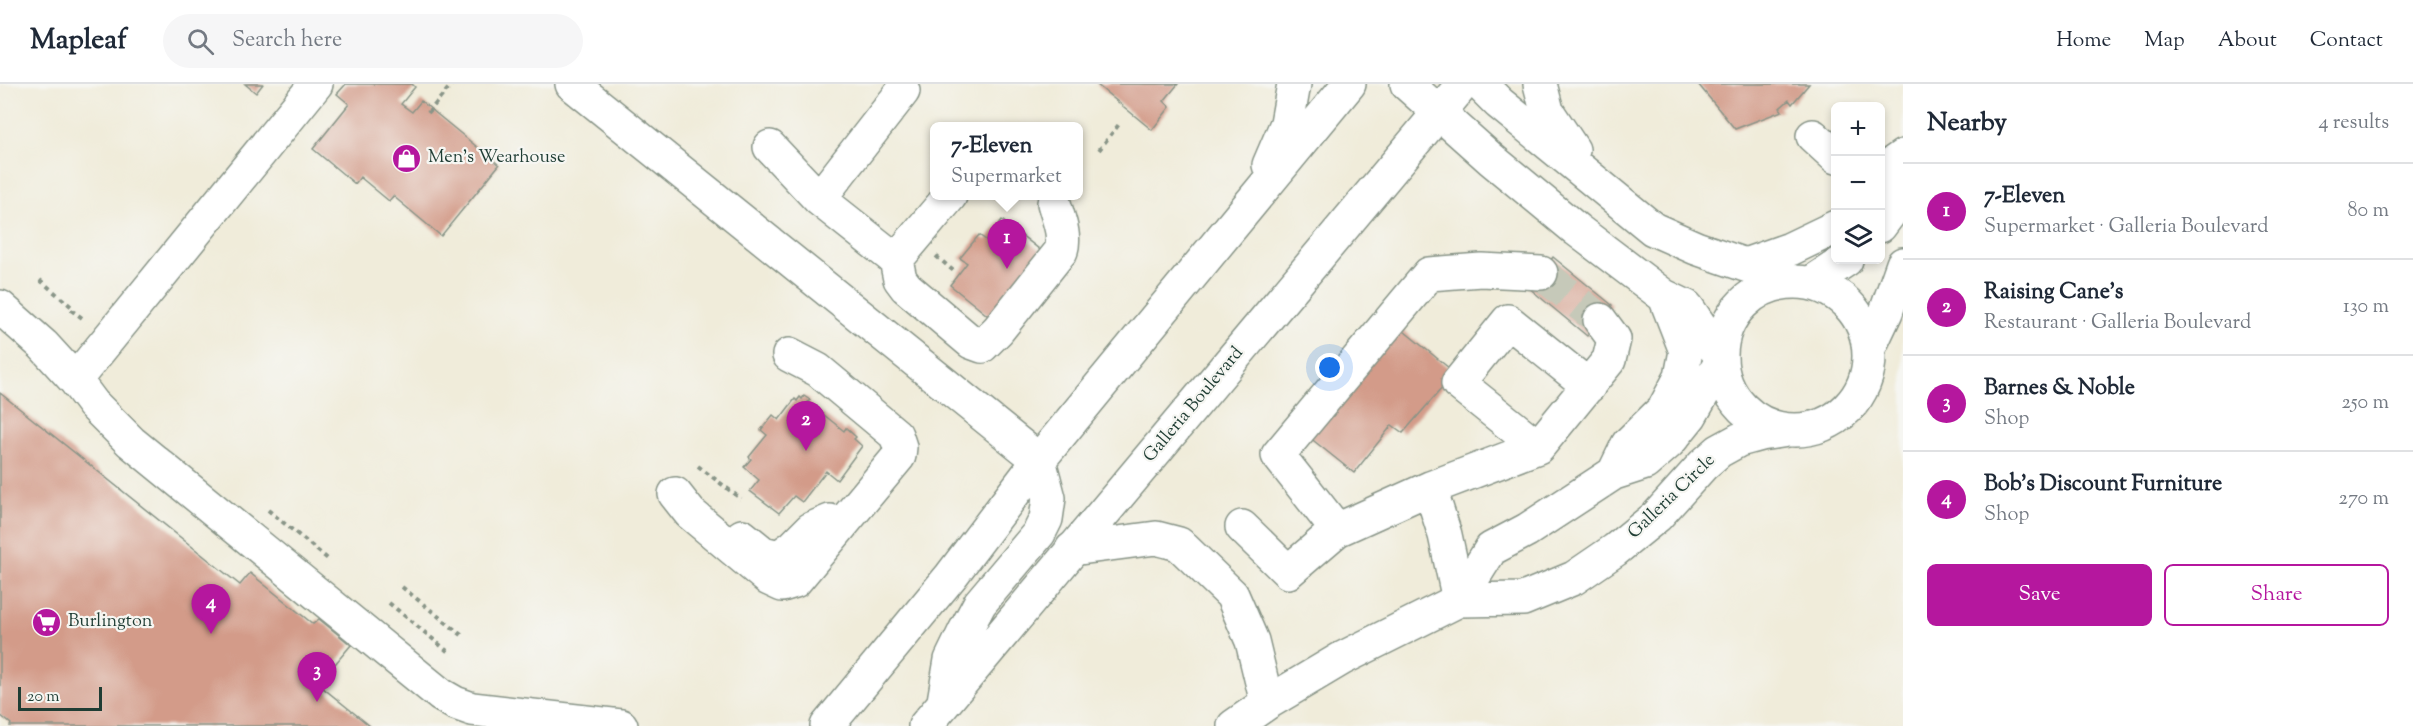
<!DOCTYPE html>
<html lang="en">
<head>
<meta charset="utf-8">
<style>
  :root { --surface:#fff; --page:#f6f6f7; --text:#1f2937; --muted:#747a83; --line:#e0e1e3; --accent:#b5179e }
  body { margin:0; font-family:"Sorts Mill Goudy",serif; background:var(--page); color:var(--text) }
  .controls { position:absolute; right:18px; top:18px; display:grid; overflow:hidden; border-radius:9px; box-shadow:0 3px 9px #0003 }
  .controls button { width:54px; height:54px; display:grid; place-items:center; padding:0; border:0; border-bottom:2px solid var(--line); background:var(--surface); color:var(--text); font:30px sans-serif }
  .scale { position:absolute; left:18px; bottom:15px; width:84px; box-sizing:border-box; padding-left:6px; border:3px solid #1f3d34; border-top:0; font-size:16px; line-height:21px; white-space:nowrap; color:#1f3d34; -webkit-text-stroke:4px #f6f6f2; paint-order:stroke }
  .you { position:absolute; left:1330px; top:284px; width:21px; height:21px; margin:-15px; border:4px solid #fff; border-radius:50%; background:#1a73e8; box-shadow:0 0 0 9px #1a73e833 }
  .badge { display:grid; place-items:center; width:39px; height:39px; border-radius:50%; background:var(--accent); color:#fff; font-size:20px; font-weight:700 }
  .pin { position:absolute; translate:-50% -50px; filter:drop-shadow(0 2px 3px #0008) }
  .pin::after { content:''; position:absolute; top:32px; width:21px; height:18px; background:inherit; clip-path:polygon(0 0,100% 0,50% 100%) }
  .popup { position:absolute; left:930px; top:38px; width:153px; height:78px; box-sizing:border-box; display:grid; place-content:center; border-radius:9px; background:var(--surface); filter:drop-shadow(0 2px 4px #0005); font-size:20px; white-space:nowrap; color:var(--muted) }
  .popup b { font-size:22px; color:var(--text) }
  .popup::after { content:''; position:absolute; left:50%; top:100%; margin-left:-12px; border:12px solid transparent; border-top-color:var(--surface) }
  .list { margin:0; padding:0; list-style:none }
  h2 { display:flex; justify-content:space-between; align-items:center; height:78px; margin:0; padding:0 24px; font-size:26px }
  h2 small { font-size:20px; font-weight:400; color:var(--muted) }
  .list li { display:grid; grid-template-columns:39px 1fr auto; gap:18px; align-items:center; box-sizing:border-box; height:96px; padding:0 24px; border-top:2px solid var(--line) }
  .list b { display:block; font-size:22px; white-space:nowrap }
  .list p { margin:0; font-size:20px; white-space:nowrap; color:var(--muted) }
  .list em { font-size:20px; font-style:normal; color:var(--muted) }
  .actions { display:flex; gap:12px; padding:18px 24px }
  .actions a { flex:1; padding:14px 0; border:2px solid var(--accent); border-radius:9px; text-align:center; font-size:21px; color:var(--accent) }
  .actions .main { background:var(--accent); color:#fff }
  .icon { flex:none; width:33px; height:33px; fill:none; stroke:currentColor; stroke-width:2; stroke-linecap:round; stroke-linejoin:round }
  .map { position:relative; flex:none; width:1903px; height:642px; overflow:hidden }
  header { display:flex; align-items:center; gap:36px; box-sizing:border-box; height:84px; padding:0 30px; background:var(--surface); border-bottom:2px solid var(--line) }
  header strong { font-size:28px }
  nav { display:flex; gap:33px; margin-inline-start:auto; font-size:21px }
  .search { width:420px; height:54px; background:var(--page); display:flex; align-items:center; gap:15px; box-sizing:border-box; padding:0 21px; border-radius:33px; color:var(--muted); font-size:22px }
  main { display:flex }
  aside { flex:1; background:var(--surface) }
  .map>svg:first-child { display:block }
  .building { fill:#d39b89 }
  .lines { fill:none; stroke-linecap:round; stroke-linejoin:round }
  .minor-tunnel { stroke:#c6c9b9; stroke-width:33; stroke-dasharray:33 16; stroke-linecap:butt }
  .minor-casing { stroke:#889487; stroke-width:36 }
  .major-casing { stroke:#889487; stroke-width:36 }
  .path { stroke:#889487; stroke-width:4; stroke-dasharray:4.5 4.5; stroke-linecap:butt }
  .minor { stroke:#fff; stroke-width:33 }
  .major { stroke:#fff; stroke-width:33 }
  .labels { text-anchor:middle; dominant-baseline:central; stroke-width:4.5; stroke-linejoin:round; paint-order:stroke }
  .poi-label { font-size:18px; fill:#1f3d34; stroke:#f6f6f2; text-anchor:start }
  .street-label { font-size:18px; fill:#1f3d34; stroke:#f6f6f2 }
</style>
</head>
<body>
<header>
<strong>Mapleaf</strong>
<div class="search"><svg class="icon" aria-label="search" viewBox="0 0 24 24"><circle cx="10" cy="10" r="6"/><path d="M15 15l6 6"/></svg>Search here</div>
<nav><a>Home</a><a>Map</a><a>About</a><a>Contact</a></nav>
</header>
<main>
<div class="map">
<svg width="1903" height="642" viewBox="0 0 1903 642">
  <rect width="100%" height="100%" fill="#f6f6f2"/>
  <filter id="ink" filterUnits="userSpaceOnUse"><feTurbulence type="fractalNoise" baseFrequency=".0167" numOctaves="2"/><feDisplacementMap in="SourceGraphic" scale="12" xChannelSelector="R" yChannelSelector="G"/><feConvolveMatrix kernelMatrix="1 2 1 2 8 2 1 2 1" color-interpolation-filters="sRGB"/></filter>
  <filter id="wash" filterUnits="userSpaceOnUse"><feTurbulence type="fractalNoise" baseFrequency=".008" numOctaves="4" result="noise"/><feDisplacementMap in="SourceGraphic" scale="24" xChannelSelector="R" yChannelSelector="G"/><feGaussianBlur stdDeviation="1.35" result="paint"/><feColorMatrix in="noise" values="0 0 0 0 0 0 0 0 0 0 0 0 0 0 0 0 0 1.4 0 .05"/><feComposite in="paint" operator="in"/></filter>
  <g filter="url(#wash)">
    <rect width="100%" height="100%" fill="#f0ecda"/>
    <g id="blocks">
      <path class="building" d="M245,0H263L256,9Z
        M346,0H412L415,3L401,20L412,28L421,17L499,81L441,152L393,112L389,117L360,93L355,100L313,65L349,20L337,10Z
        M1096,0H1178L1164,17L1170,23L1152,46Z
        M1698,0H1809L1792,20L1789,16L1780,24L1782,27L1735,45Z
        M1002,136L1044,169L992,235L950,201L967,179L960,174L979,151L986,156Z
        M1553,173L1612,221L1587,252L1529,204Z
        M1399,243L1455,289L1403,349L1392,341L1354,389L1309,353Z
        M0,309L240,501L250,489L313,540L319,535L351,561L325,592L318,587L312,595L370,642H10L11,640L0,631Z
        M804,312L810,316L808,318L844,347L846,344L856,353L854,355L862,362L837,396L826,387L802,418L794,412L779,429L750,407L759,396L744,383L751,375L749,373L767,351L761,346L773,331L779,336L795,315L797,317L800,313L802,315Z"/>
    </g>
  </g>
  <g filter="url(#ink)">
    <use href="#blocks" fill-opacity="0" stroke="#889487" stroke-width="1.5"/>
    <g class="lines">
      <path class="minor-tunnel" d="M1541,189L1600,236"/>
      <defs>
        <path id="minor" d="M572,0L1039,376
          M1407,0L1491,75L1577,146L1664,212L1687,223L1721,273
          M1480,0L1499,19L1653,145L1696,164L1794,198
          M1540,0L1547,27L1573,66
          M1813,52L1836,73
          M770,63L819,115L896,176L950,112
          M1880,95L1890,81L1903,72
          M819,115L903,7
          M1880,142L1892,126L1903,98
          M896,176L900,195L906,203L971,258L982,262L998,246L1061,167C1066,151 1058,134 1054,119
          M1745,181L1790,165L1836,143
          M1721 272a74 74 0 1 1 148 0a74 74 0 1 1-148 0Z
          M1811,199L1846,176
          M0,223L43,261L75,296L93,320L131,358L441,611L455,619L472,625L621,642
          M1869,264L1886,228L1903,180
          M75,296L316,0
          M1538,363L1458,299L1508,237L1589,302
          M1614,389L1628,360L1664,325L1681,293L1686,267L1665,213
          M1430,404L1538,363L1609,276L1614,255L1600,236
          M675,410L690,429L769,495L782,501L795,497L899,372L900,363L896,351L818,286L789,271
          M1242,443L1288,488L1337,446
          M742,452L763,469L779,473L793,463L811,445L830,437
          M1072,465L1156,454L1179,460L1232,511L1252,557L1267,619
          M1459,516L1445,451L1430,404L1337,446L1278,371L1429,190L1481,186L1541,189
          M1459,516L1491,465L1527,446L1614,389L1645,379L1669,358L1690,332L1721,278
          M1234,642L1267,619L1341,575L1459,516L1523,515L1574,494L1615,466L1657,432L1703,381L1719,367L1739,356L1761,350L1788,346"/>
        <path id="major" d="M1269,81L1287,39L1294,0
          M944,617L951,576L965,547L980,519L1039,449L1046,435L1049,414L1039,376
          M827,642L951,492L1039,376L1349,0
          M925,642L1463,0"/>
      </defs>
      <use href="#minor" class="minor-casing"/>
      <use href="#major" class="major-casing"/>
      <path class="path" d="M428,29L452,0
        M1099,66L1120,39
        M936,172L956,189
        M40,196L73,224
        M71,226L85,236
        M698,382L741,415
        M268,426L329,476
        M402,503L464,553
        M389,519L451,570"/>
      <use href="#minor" class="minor"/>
      <use href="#major" class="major"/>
    </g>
  </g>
  <defs>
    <symbol id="shop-disc" viewBox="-11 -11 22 22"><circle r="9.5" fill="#b5179e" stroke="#f6f6f2"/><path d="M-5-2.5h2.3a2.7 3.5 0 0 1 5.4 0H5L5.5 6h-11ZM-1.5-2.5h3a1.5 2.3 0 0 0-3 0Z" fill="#fff"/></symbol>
    <symbol id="supermarket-disc" viewBox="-11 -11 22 22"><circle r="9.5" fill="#b5179e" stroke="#f6f6f2"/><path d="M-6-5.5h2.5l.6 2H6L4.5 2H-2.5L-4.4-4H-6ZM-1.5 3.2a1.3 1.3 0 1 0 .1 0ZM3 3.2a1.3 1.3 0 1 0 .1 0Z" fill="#fff"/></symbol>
  </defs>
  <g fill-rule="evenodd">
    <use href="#shop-disc" x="390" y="58" width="33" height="33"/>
    <use href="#supermarket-disc" x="30" y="522" width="33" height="33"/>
  </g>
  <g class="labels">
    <g class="poi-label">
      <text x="428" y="74">Men's Wearhouse</text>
      <text x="68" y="538">Burlington</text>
    </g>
    <g class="street-label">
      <text transform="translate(1194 321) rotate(-50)">Galleria Boulevard</text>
      <text transform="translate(1672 413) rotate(-44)">Galleria Circle</text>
    </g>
  </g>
</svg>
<div class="controls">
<button>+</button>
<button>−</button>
<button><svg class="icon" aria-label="layers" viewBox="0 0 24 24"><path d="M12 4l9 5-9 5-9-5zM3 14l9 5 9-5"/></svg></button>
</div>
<div class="scale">20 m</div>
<div class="you"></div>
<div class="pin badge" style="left:1007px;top:185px">1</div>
<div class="popup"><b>7-Eleven</b>Supermarket</div>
<div class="pin badge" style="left:806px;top:367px">2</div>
<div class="pin badge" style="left:317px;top:618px">3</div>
<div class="pin badge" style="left:211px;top:550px">4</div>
</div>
<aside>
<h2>Nearby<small>4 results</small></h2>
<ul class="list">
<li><span class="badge">1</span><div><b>7-Eleven</b><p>Supermarket · Galleria Boulevard</p></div><em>80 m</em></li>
<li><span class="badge">2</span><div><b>Raising Cane's</b><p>Restaurant · Galleria Boulevard</p></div><em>130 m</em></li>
<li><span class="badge">3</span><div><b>Barnes &amp; Noble</b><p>Shop</p></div><em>250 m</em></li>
<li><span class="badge">4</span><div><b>Bob's Discount Furniture</b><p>Shop</p></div><em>270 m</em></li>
</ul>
<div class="actions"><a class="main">Save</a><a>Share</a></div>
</aside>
</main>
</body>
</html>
